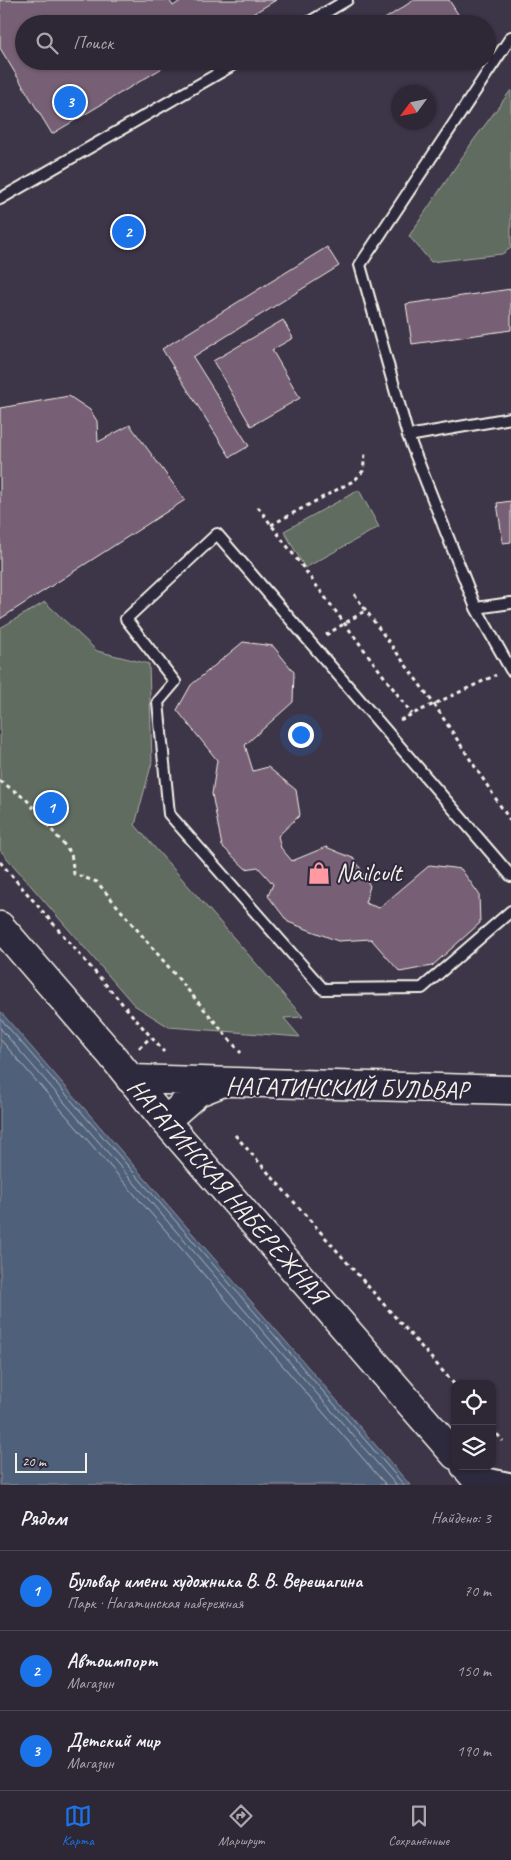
<!DOCTYPE html>
<html lang="ru">
<head>
<meta charset="utf-8">
<style>
  :root { --surface:#2e2836; --page:#3a3442; --text:#f1f3f6; --muted:#a7a6ad; --line:#494451; --accent:#1a73e8 }
  body { margin:0; font-family:Caveat,sans-serif; background:var(--page); color:var(--text) }
  .controls { position:absolute; right:15px; bottom:15px; display:grid; overflow:hidden; border-radius:10px; box-shadow:0 1px 4px #0004 }
  .controls button { width:45px; height:45px; display:grid; place-items:center; padding:0; border:0; border-bottom:1px solid var(--line); background:var(--surface); color:var(--text); font:25px sans-serif }
  .compass { position:absolute; left:391px; top:85px; width:45px; height:45px; border-radius:50%; background:var(--surface); box-shadow:0 1px 4px #0004; rotate:237deg }
  .scale { position:absolute; left:15px; bottom:12px; width:72px; box-sizing:border-box; padding-left:5px; border:2px solid #f4f1e8; border-top:0; font-size:14px; line-height:18px; white-space:nowrap; color:#f4f1e8; -webkit-text-stroke:4px #2f2a3d; paint-order:stroke }
  .you { position:absolute; left:300px; top:734px; width:18px; height:18px; margin:-12px; border:4px solid #fff; border-radius:50%; background:#1a73e8; box-shadow:0 0 0 8px #1a73e833 }
  .badge { display:grid; place-items:center; width:32px; height:32px; border-radius:50%; background:var(--accent); color:#fff; font-size:16px; font-weight:700 }
  .pin { position:absolute; translate:-50% -50%; border:2px solid #fff; box-shadow:0 1px 5px #0006 }
  .list { margin:0; padding:0; list-style:none }
  h2 { display:flex; justify-content:space-between; align-items:center; height:65px; margin:0; padding:0 20px; font-size:21px }
  h2 small { font-size:16px; font-weight:400; color:var(--muted) }
  .list li { display:grid; grid-template-columns:32px 1fr auto; gap:15px; align-items:center; box-sizing:border-box; height:80px; padding:0 20px; border-top:1px solid var(--line) }
  .list b { display:block; font-size:19px; white-space:nowrap }
  .list p { margin:0; font-size:16px; white-space:nowrap; color:var(--muted) }
  .list em { font-size:16px; font-style:normal; color:var(--muted) }
  .icon { flex:none; width:28px; height:28px; fill:none; stroke:currentColor; stroke-width:2; stroke-linecap:round; stroke-linejoin:round }
  .map { position:relative; flex:none; width:511px; height:1485px; overflow:hidden }
  .search { position:absolute; background:var(--surface); box-shadow:0 1px 4px #0004; left:15px; right:15px; top:15px; height:55px; display:flex; align-items:center; gap:12px; box-sizing:border-box; padding:0 18px; border-radius:28px; color:var(--muted); font-size:19px }
  .sheet { height:305px; background:var(--surface) }
  nav { display:flex; justify-content:space-around; align-items:center; box-sizing:border-box; height:70px; border-top:1px solid var(--line); background:var(--surface); font-size:14px; color:var(--muted) }
  nav a { display:grid; justify-items:center; gap:2px }
  nav .on { color:var(--accent) }
  .map>svg:first-child { display:block }
  .green { fill:#616c61; stroke:#aaaea4 }
  .water { fill:#4f607a; stroke:#919aa6 }
  .lines { fill:none; stroke-linecap:round; stroke-linejoin:round }
  .shore { stroke:#b2b7bc; stroke-width:1 }
  .building { fill:#776074; stroke:#f4f1e8 }
  .lane-casing { stroke:#f4f1e8; stroke-width:14 }
  .street-casing { stroke:#f4f1e8; stroke-width:25 }
  .secondary-casing { stroke:#f4f1e8; stroke-width:31 }
  .path { stroke:#f4f1e8; stroke-width:3; stroke-dasharray:4 4; stroke-linecap:butt }
  .lane { stroke:#2f2a3d; stroke-width:10 }
  .street { stroke:#2f2a3d; stroke-width:21 }
  .secondary { stroke:#2f2a3d; stroke-width:28 }
  .labels { text-anchor:middle; dominant-baseline:central; stroke-width:4; stroke-linejoin:round; paint-order:stroke }
  .poi-label { font-size:25px; fill:#f4f1e8; stroke:#2f2a3d; text-anchor:start }
  .street-label { font-size:25px; fill:#f4f1e8; stroke:#2f2a3d }
</style>
</head>
<body>
<div class="map">
<svg width="511" height="1485" viewBox="0 0 511 1485">
  <rect width="100%" height="100%" fill="#3d3548"/>
  <filter id="ink" filterUnits="userSpaceOnUse"><feTurbulence type="fractalNoise" baseFrequency=".02" numOctaves="2"/><feDisplacementMap in="SourceGraphic" scale="10" xChannelSelector="R" yChannelSelector="G"/><feConvolveMatrix kernelMatrix="1 2 1 2 8 2 1 2 1" color-interpolation-filters="sRGB"/></filter>
  <g filter="url(#ink)">
    <path class="green" d="M511,90V248L502,254L431,262L409,236L473,141Z
      M359,490L379,527L305,568L284,531Z
      M45,602L97,651L149,664L152,762L135,825L303,1017L284,1018L300,1037L169,1027L134,1005L0,850V628Z"/>
    <path class="water" d="M0,1011L410,1485H0Z"/>
    <g class="lines">
      <path class="shore" d="M0,1018L404,1485
        M0,1028L396,1485
        M0,1039L386,1485"/>
    </g>
    <path class="building" d="M0,0H169L173,6L182,0H276L236,24H24V61H174L52,134L0,48Z
      M414,0H449L463,22L461,24H381L380,22Z
      M327,247L339,266L193,357L249,446L230,457L162,349Z
      M511,289V330L412,344L406,304Z
      M283,320L293,338L272,350L300,398L251,426L213,361Z
      M69,396L90,410L97,421L98,442L130,425L185,500L0,619V408Z
      M511,501V542L503,543L497,503Z
      M243,642L273,646L294,672L293,702L245,745L253,771L268,767L296,790L300,815L278,836L281,848L292,861L326,847L355,859L370,886L365,903L379,908L430,865L461,869L479,894L480,923L432,966L400,972L371,939L338,941L288,922L268,896L273,884L258,867L246,869L222,846L212,794L217,760L177,710L191,685Z"/>
    <g class="lines">
      <defs>
        <path id="lane" d="M306,24L347,0
          M511,37L360,265L408,436L476,608L511,670
          M0,199L240,61
          M408,436L511,418
          M476,608L511,603
          M511,876L217,534L126,619L175,682L158,702L169,814L323,989L422,988L511,911"/>
        <path id="street" d="M473,1476L511,1484"/>
        <path id="secondary" d="M0,926L109,1052L165,1121L455,1455
          M130,1079L511,1090
          M165,1121L198,1092L221,1083
          M465,1466L481,1485"/>
      </defs>
      <use href="#lane" class="lane-casing"/>
      <use href="#street" class="street-casing"/>
      <use href="#secondary" class="secondary-casing"/>
      <path class="path" d="M258,507L412,714
        M271,525L355,480L363,471L365,454
        M354,594L434,704L511,822
        M326,635L366,610
        M400,720L496,675
        M0,781L26,799L71,853L74,874L97,882L241,1053
        M0,862L164,1052
        M139,1048L151,1037
        M235,1135L455,1385
        M492,1428L503,1441"/>
      <use href="#lane" class="lane"/>
      <use href="#street" class="street"/>
      <use href="#secondary" class="secondary"/>
    </g>
  </g>
  <defs>
    <symbol id="shop-bare" viewBox="-9 -9 18 18"><path d="M-5-2.5h2.3a2.7 3.5 0 0 1 5.4 0H5L5.5 6h-11ZM-1.5-2.5h3a1.5 2.3 0 0 0-3 0Z" fill="#ff9aa2" stroke="#2f2a3d" stroke-width="2.5" paint-order="stroke"/></symbol>
  </defs>
  <g fill-rule="evenodd">
    <use href="#shop-bare" x="303" y="857" width="32" height="32"/>
  </g>
  <g class="labels">
    <g class="poi-label">
      <text x="336" y="873">Nailcult</text>
    </g>
    <g class="street-label">
      <text transform="translate(347 1088) rotate(1)">НАГАТИНСКИЙ БУЛЬВАР</text>
      <text transform="translate(227 1191) rotate(49)">НАГАТИНСКАЯ НАБЕРЕЖНАЯ</text>
    </g>
  </g>
</svg>
<div class="controls">
<button><svg class="icon" aria-label="locate" viewBox="0 0 24 24"><circle cx="12" cy="12" r="6"/><path d="M12 2v4M12 18v4M2 12h4M18 12h4"/></svg></button>
<button><svg class="icon" aria-label="layers" viewBox="0 0 24 24"><path d="M12 4l9 5-9 5-9-5zM3 14l9 5 9-5"/></svg></button>
</div>
<svg class="compass" viewBox="-18 -18 36 36"><path d="M0-13l5 13h-10z" fill="#e53935"/><path d="M0 13l5-13h-10z" fill="#a7a6ad"/></svg>
<div class="scale">20 m</div>
<div class="you"></div>
<div class="pin badge" style="left:51px;top:808px">1</div>
<div class="pin badge" style="left:128px;top:232px">2</div>
<div class="pin badge" style="left:70px;top:102px">3</div>
<div class="search"><svg class="icon" aria-label="search" viewBox="0 0 24 24"><circle cx="10" cy="10" r="6"/><path d="M15 15l6 6"/></svg>Поиск</div>
</div>
<section class="sheet">
<h2>Рядом<small>Найдено: 3</small></h2>
<ul class="list">
<li><span class="badge">1</span><div><b>Бульвар имени художника В. В. Верещагина</b><p>Парк · Нагатинская набережная</p></div><em>70 m</em></li>
<li><span class="badge">2</span><div><b>Автоимпорт</b><p>Магазин</p></div><em>150 m</em></li>
<li><span class="badge">3</span><div><b>Детский мир</b><p>Магазин</p></div><em>190 m</em></li>
</ul>
</section>
<nav>
<a class="on"><svg class="icon" aria-label="map" viewBox="0 0 24 24"><path d="M3 6l6-2 6 2 6-2v14l-6 2-6-2-6 2zM9 4v14M15 6v14"/></svg>Карта</a>
<a><svg class="icon" aria-label="directions" viewBox="0 0 24 24"><path d="M12 3l9 9-9 9-9-9zM9 14v-3h6M13 9l2 2-2 2"/></svg>Маршрут</a>
<a><svg class="icon" aria-label="saved" viewBox="0 0 24 24"><path d="M7 4h10v16l-5-4-5 4z"/></svg>Сохранённые</a>
</nav>
</body>
</html>
